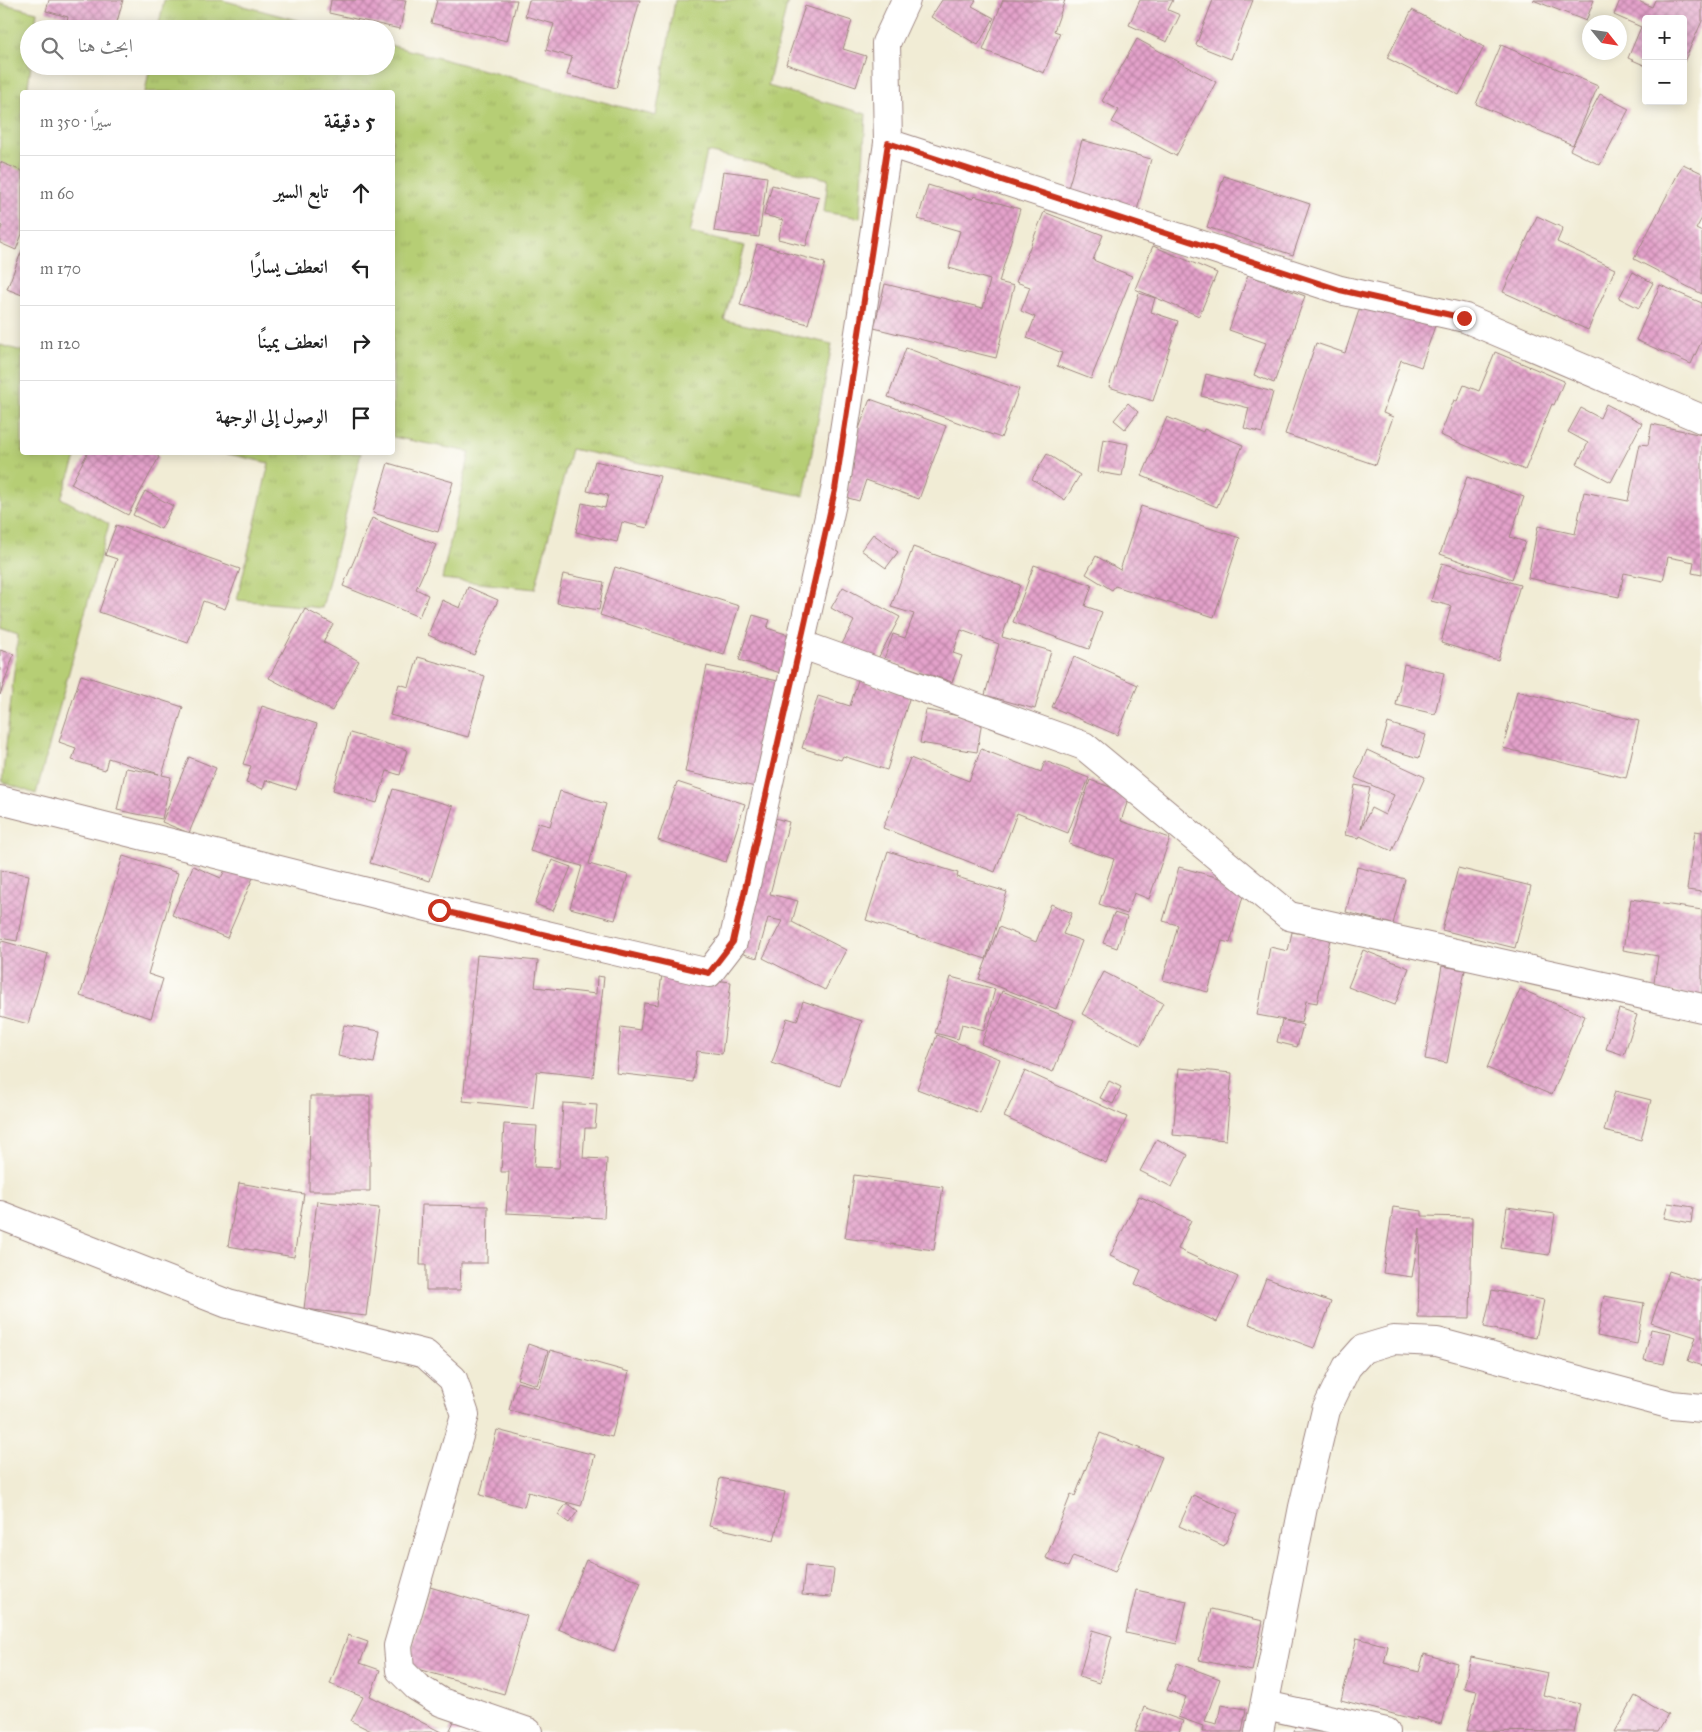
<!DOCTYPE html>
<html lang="ar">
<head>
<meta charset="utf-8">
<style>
  :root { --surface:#fff; --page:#f6f6f6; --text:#222; --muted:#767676; --line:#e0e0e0 }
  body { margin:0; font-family:"IM FELL Great Primer",Amiri,serif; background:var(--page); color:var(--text); direction:rtl }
  .controls { position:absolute; right:15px; top:15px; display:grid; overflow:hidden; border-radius:5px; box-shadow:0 2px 12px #0003 }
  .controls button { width:45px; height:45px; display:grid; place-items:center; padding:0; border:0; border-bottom:1px solid var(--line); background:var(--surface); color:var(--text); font:25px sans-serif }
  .compass { position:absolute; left:1582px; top:15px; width:45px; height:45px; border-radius:50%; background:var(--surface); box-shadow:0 2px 12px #0003; rotate:120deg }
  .stop { position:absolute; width:15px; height:15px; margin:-11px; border:4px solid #c8321e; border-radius:50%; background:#fff }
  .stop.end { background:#c8321e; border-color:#fff; box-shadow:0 1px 5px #0008 }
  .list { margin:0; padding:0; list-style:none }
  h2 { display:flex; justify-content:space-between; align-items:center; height:65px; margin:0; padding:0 20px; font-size:21px }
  h2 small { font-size:16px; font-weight:400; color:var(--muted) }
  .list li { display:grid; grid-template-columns:32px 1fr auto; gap:15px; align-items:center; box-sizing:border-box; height:75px; padding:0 20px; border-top:1px solid var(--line) }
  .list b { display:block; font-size:19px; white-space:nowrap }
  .list em { font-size:16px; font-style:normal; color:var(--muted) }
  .icon { flex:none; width:28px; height:28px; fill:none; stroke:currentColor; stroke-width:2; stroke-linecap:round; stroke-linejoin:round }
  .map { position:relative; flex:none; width:1702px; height:1732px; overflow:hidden; direction:ltr }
  .search { position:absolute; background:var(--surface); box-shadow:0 2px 12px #0003; left:20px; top:20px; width:375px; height:55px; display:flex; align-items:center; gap:12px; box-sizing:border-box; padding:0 18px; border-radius:28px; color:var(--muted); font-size:19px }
  .panel { position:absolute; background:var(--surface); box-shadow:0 2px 12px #0003; left:20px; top:90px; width:375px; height:365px; border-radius:5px; direction:rtl }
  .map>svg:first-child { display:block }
  .grass { fill:url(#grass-tufts); stroke:#807650 }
  .building { fill:url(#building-cross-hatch) }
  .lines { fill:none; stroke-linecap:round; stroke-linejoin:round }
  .street-casing { stroke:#9e8680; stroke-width:30 }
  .secondary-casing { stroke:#9e8680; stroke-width:30 }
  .street { stroke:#fff; stroke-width:28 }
  .secondary { stroke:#fff; stroke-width:28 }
  .route { stroke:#c8321e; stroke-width:6 }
</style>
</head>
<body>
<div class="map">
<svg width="1702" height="1732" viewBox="0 0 1702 1732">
  <defs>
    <pattern id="grass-tufts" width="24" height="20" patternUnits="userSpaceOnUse" patternTransform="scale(1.25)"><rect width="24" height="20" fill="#b6ce74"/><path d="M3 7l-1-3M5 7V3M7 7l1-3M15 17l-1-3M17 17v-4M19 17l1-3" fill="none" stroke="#9eb065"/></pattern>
    <pattern id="building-cross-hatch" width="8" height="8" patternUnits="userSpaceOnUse" patternTransform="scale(1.25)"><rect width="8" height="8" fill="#e4a2cb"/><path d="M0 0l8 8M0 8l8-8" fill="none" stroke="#bb83a5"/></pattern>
  </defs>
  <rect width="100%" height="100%" fill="#fdfcf7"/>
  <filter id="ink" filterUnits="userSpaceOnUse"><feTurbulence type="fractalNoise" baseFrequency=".02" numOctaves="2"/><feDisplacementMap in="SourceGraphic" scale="10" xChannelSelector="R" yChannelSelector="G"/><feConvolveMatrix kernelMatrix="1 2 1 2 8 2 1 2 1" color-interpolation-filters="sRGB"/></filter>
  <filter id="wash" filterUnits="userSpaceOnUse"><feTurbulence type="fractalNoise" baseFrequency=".0096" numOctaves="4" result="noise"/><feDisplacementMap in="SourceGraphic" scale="20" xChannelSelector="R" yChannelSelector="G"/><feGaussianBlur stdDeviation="1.12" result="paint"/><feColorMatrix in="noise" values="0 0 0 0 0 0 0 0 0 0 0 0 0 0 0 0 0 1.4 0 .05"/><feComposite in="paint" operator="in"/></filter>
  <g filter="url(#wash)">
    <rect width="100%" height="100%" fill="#f1ecd5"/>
    <path class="grass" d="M164,0H222L330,29H158Z
      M675,0H788L768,86L866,114L860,218L824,212L828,179L707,152L690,233L745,246L724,320L832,344L804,496L571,449L535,589L442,579L470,452L393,437L392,92H145L150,66H386V44L656,116Z
      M0,3L37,12L35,29H29V66H31L27,92H22V178L0,172Z
      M0,345L22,351V452L78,453L61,498L109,524L36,794L2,782L18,635L0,629Z
      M224,453H361L322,608L237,600L269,463Z"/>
    <g id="blocks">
      <path class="building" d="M49,0H123L115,29H92L67,22L68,17L46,11Z
        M331,0H406L400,29L329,13Z
        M437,0H517L507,41L431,23Z
        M529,0H640L616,88L567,75L572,57L546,50L554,24L525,16Z
        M942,0H976L972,6L994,18L978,45L931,17Z
        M1003,0H1065L1054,31L1060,33L1044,73L983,50Z
        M1140,0H1173L1168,10L1180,15L1167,42L1129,25Z
        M1213,0H1253L1231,59L1196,45Z
        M1533,0H1594L1586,21Z
        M1620,0H1636L1652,7L1655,0H1702V21L1683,64V19H1646V66L1628,58L1641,27L1614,15Z
        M805,6L852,21L843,49L866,56L856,87L786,64Z
        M1412,10L1484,47L1459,95L1387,58Z
        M1137,39L1216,82L1176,156L1112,122L1119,110L1102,101Z
        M1501,45L1598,86L1573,145L1476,104Z
        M1600,94L1629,109L1600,165L1570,150Z
        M1082,140L1151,159L1136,214L1066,195Z
        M0,162L22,171V234L16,250L0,243V232L2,226L0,225Z
        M1683,164L1702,173V218L1696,229L1702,232V294L1634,259Z
        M723,171L767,177L759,237L714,231Z
        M1224,176L1310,204L1293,255L1207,227Z
        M772,185L819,197L806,246L778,239L783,220L764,215Z
        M928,185L973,199L974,196L1020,209L999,282L1014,286L996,358L874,328L885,284L983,308L990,280L949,268L960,231L918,219Z
        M1044,212L1103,235L1093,260L1132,276L1091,379L1057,366L1062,353L1027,338L1035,317L1021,311L1030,287L1016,282Z
        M1537,216L1563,228L1557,242L1615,269L1588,330L1503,292Z
        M757,244L825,263L808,324L740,305Z
        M1153,246L1217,273L1199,316L1135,289Z
        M22,250V295L7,289Z
        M1633,272L1653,283L1639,308L1619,298Z
        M1248,275L1305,296L1274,383L1254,375L1266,343L1229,330Z
        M1660,285L1702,303V340L1691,364L1636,340Z
        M1139,293L1155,298L1151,312L1178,321L1153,401L1109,387Z
        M1363,298L1436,323L1421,367L1401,360L1383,413L1393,417L1376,465L1285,434L1316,343L1345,353Z
        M906,348L1019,389L1001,438L888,397Z
        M1495,352L1564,381L1554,405L1552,404L1525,470L1440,435L1454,400L1457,401L1464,385L1479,391Z
        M1206,374L1273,392L1262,433L1244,428L1249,408L1201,396Z
        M870,399L946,426L919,499L866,480L859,501L845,497L852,475L843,472Z
        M1128,403L1138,412L1125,429L1114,420Z
        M1606,404L1642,423L1611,482L1577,464L1588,443L1568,432L1581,408L1600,418Z
        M1167,417L1203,432L1204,429L1243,445L1217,507L1142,476Z
        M1652,424L1702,435V575L1692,573L1694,562L1668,557L1663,581L1624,573L1619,597L1528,578L1538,526L1575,534L1584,492L1628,501L1640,444L1648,445Z
        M1103,439L1128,444L1122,476L1098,472Z
        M88,452H152L159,457L128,515L71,484Z
        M1047,454L1080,475L1065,500L1032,479Z
        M595,461L660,476L647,528L622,522L617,542L576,532L582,503L605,508L608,495L587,491Z
        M388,463L453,482L438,532L373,513Z
        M1467,477L1524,497L1510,537L1525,542L1512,579L1440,554Z
        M145,491L173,506L161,529L133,515Z
        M1141,506L1240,538L1214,617L1115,586L1112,590L1086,574L1096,556L1120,570Z
        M372,518L436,545L416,589L428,595L419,617L343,586Z
        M116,525L240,569L225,609L203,601L188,643L99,612L117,559L105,555Z
        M873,534L898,552L886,568L861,550Z
        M913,547L1020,585L1002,637L1051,651L1035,709L985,695L999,644L961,630L953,653L962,656L952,682L884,659L893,634L905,638L914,614L891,607Z
        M1442,563L1520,585L1498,660L1441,643L1451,606L1431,601Z
        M1034,565L1092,585L1085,606L1102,612L1089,649L1013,622Z
        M615,567L739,606L724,655L600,615Z
        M563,574L604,582L599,610L557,603Z
        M468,587L498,600L474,655L428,635L442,600L460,608Z
        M843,587L900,617L875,664L841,646L854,621L831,608Z
        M305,609L333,624L323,642L359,661L332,711L269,678Z
        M753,615L770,620L767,628L798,638L787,675L739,660Z
        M0,650L14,654L0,695Z
        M418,657L485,676L468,737L390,715L399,684L409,687Z
        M1074,657L1138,685L1117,735L1052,707Z
        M1404,664L1444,673L1435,714L1396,705Z
        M707,666L778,681L756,787L685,772Z
        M81,675L183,707L162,775L171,777L162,819L117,810L126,768L159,774L108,758L105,770L72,760L76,748L59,742Z
        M858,680L910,696L887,770L843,756L841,760L802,748L818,696L850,706Z
        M1517,691L1639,721L1626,778L1503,748Z
        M262,706L317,724L296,790L266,780L263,789L246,783L251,766L243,764Z
        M926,710L982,720L977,752L920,743Z
        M1388,723L1426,735L1419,758L1381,747Z
        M350,733L407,750L400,775L387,771L377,803L333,790Z
        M981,749L1041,772L1045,761L1089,778L1068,833L1017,813L995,872L883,828L910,758L969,781Z
        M1367,750L1425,777L1392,851L1360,836L1359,838L1345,835L1355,785L1370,788L1361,829L1371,808L1385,815L1394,795L1355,778Z
        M189,757L216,768L189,833L162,822Z
        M1090,780L1130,794L1121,821L1170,838L1149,899L1134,893L1127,914L1099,904L1114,859L1069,844Z
        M677,782L745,804L726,862L658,840Z
        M393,789L453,806L430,881L370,863Z
        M560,791L606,804L589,864L628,875L615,920L570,908L582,866L530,851L538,823L550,826Z
        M771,817L789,822L770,894L798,901L792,922L846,950L825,990L763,958L782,921L768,918L757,958L737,952Z
        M1695,831L1702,832V892L1687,890Z
        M888,851L958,873L957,877L1007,892L986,959L866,920Z
        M123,856L178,873L148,974L163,979L151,1018L80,996Z
        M552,860L571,867L553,911L535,904Z
        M229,862L255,873L227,938L172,915L193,866L221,878Z
        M1179,867L1246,885L1230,943L1222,941L1208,992L1163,980L1178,925L1163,921Z
        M1357,867L1405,879L1393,924L1346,912Z
        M1458,868L1531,886L1515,948L1442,930Z
        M0,870L29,875L17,941L0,938Z
        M1631,899L1702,910V997L1653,989L1658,956L1623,950Z
        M1051,904L1072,913L1063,934L1082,941L1056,1009L979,979L999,927L1036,942Z
        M1114,913L1127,917L1117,948L1103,943Z
        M1292,932L1330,939L1317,1003L1306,1001L1301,1023L1257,1015L1270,947L1288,951Z
        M2,941L48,954L28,1024L0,1016V945Z
        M1363,950L1409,968L1395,1005L1348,987Z
        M477,955L538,961L535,987L596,994L597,976L604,977L593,1077L537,1071L533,1108L463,1101Z
        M1442,966L1465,970L1447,1063L1425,1059Z
        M1104,972L1163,1003L1141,1045L1082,1014Z
        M662,974L731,982L722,1054L697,1051L693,1082L616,1073L621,1027L640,1030L644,1003L658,1005Z
        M951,977L995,989L984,1030L962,1024L958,1039L935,1033Z
        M1520,989L1585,1016L1552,1095L1487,1068Z
        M1002,991L1074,1020L1053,1072L981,1044Z
        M803,1001L862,1021L840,1086L772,1063L787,1018L797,1021Z
        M1619,1009L1637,1015L1624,1055L1606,1049Z
        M1282,1020L1303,1025L1297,1047L1277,1042Z
        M344,1025L380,1031L374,1063L338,1056Z
        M937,1035L1000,1059L980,1113L917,1089Z
        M1179,1068L1232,1073L1226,1140L1173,1135Z
        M1025,1071L1127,1117L1106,1163L1004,1117Z
        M1109,1081L1121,1087L1113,1104L1100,1098Z
        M1615,1091L1651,1100L1641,1140L1604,1131Z
        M310,1096H370V1191H309Z
        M563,1103L597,1105L595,1128H585L583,1158L607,1159L604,1218L506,1213L509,1172H501L504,1124L537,1126L534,1167L559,1168Z
        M1157,1139L1188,1155L1172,1187L1140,1171Z
        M854,1175L943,1187L934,1250L845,1238Z
        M239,1183L304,1194L294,1257L228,1246Z
        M1139,1196L1191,1220L1178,1249L1238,1277L1217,1322L1135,1284L1141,1270L1110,1256Z
        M317,1201L379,1208L366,1316L304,1309Z
        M1668,1203L1693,1207L1691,1223L1664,1218Z
        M422,1205L488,1206L487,1263H461L460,1290H426V1265H420Z
        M1393,1207L1422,1211V1216L1472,1217L1470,1319L1418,1318L1420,1228L1412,1277L1383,1273Z
        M1507,1207L1555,1214L1549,1255L1501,1248Z
        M1669,1271L1700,1281L1702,1275V1366L1688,1361L1696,1337L1651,1323Z
        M1266,1278L1331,1302L1314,1348L1249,1324Z
        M1492,1290L1544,1300L1536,1338L1484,1327Z
        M1604,1296L1644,1303L1637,1344L1597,1336Z
        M1651,1329L1671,1333L1664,1364L1644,1360Z
        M528,1344L548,1351L537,1385L517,1379Z
        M550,1350L629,1372L612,1437L509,1410L517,1382L539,1388Z
        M497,1430L595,1455L581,1506L528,1492L524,1507L480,1495Z
        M1100,1433L1162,1457L1115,1572L1073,1556L1068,1567L1046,1558L1071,1494L1075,1496Z
        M720,1478L785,1492L774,1541L709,1526Z
        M1193,1495L1238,1514L1224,1546L1179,1526Z
        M567,1503L578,1511L569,1523L558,1515Z
        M586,1560L641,1582L614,1651L558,1629Z
        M805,1566L834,1569L831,1597L802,1595Z
        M430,1587L527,1616L504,1694L407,1666Z
        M1136,1590L1187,1601L1177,1644L1126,1633Z
        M1211,1609L1263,1621L1252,1671L1199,1660Z
        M1092,1630L1112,1636L1099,1683L1079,1677Z
        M348,1635L368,1642L360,1663L380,1670L370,1696L441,1732H373L351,1721L363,1697L330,1684Z
        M1357,1638L1388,1646L1384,1663L1419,1672L1424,1654L1457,1663L1441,1724L1417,1717L1416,1720L1341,1700Z
        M1471,1657L1548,1673L1543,1695L1580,1704L1574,1732L1467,1731L1477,1691L1464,1688Z
        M1177,1663L1220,1679L1205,1721L1217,1724L1221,1705L1246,1709L1242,1732H1202L1203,1726L1178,1717L1186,1697L1167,1690Z
        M1635,1696L1668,1715L1658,1732H1615Z
        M1144,1707L1183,1721L1179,1732H1135Z
        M1297,1716L1323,1732H1294Z
        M456,1717L489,1732H449Z"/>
    </g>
  </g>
  <g filter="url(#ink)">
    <use href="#blocks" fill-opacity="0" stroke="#9e8680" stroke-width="1"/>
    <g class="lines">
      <defs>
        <path id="street" d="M888,143L1340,290L1465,318L1702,419
          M800,644L1084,746L1289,916L1702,1008
          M0,800L439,910L709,973L733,942L835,490L888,143L886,43L906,0
          M1265,1705L1386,1732"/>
        <path id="secondary" d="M0,1215L228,1304L425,1354L453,1379L465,1415L398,1646L400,1670L417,1687L441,1702L528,1732
          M1259,1732L1303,1507L1326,1410L1347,1367L1363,1349L1393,1340L1437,1342L1672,1405L1702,1408"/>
      </defs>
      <use href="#street" class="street-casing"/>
      <use href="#secondary" class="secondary-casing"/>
      <use href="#street" class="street"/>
      <use href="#secondary" class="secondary"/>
    </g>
  </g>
  <g class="lines" filter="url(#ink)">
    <path class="route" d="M439,910L709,973L733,942L835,490L888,143L1340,290L1464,318"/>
  </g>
</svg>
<div class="controls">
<button>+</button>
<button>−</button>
</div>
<svg class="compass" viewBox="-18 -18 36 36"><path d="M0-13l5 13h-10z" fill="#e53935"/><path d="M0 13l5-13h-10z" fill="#767676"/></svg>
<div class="stop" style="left:439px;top:910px"></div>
<div class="stop end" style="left:1464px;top:318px"></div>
<div class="search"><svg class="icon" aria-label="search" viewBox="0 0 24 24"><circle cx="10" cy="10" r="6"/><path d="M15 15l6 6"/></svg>ابحث هنا</div>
<section class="panel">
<h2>5 دقيقة<small>سيرًا · 350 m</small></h2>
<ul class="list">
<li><svg class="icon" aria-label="ahead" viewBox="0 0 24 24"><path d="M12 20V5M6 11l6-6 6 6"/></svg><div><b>تابع السير</b></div><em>60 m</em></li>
<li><svg class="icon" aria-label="left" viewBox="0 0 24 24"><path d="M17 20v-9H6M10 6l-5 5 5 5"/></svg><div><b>انعطف يسارًا</b></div><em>170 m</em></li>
<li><svg class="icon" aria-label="right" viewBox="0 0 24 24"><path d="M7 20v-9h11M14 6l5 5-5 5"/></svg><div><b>انعطف يمينًا</b></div><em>120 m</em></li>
<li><svg class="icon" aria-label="arrive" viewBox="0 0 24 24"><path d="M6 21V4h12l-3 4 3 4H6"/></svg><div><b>الوصول إلى الوجهة</b></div></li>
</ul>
</section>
</div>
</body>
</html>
